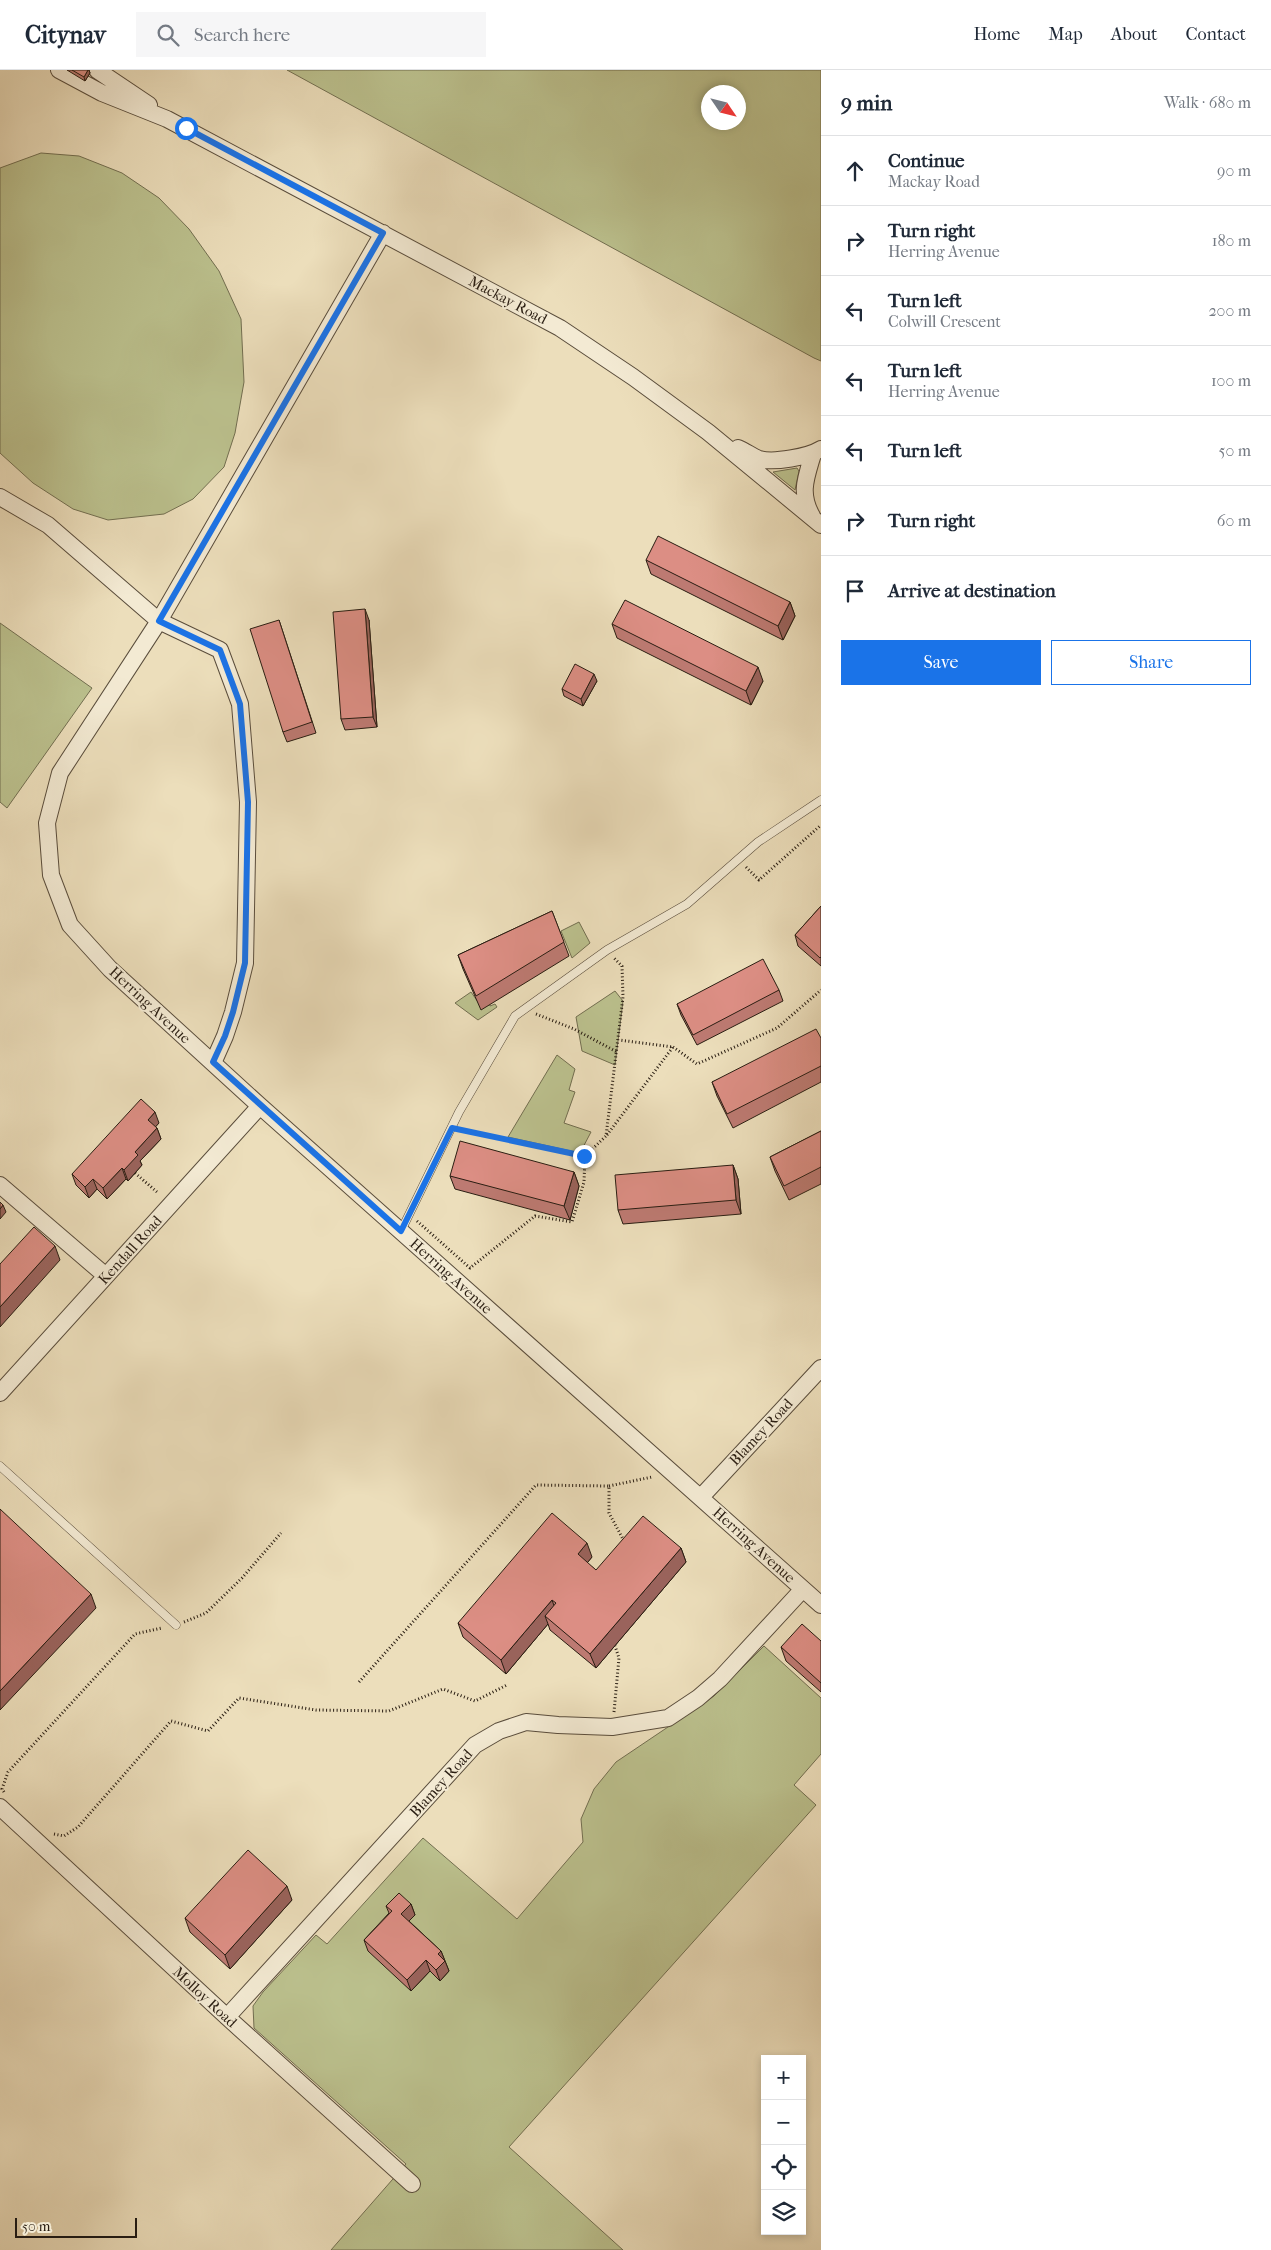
<!DOCTYPE html>
<html lang="en">
<head>
<meta charset="utf-8">
<style>
  :root { --surface:#fff; --page:#f6f6f7; --text:#1f2937; --muted:#747a83; --line:#e0e1e3; --accent:#1a73e8 }
  body { margin:0; font-family:"IM FELL French Canon",serif; background:var(--page); color:var(--text) }
  .controls { position:absolute; right:15px; bottom:15px; display:grid; overflow:hidden; border-radius:0px; box-shadow:0 2px 8px #0003 }
  .controls button { width:45px; height:45px; display:grid; place-items:center; padding:0; border:0; border-bottom:1px solid var(--line); background:var(--surface); color:var(--text); font:25px sans-serif }
  .compass { position:absolute; left:701px; top:15px; width:45px; height:45px; border-radius:50%; background:var(--surface); box-shadow:0 2px 8px #0003; rotate:125deg }
  .scale { position:absolute; left:15px; bottom:12px; width:122px; box-sizing:border-box; padding-left:5px; border:2px solid #291d12; border-top:0; font-size:14px; line-height:18px; white-space:nowrap; color:#291d12; -webkit-text-stroke:4px #f3ead3; paint-order:stroke }
  .stop { position:absolute; width:15px; height:15px; margin:-11px; border:4px solid #1a73e8; border-radius:50%; background:#fff }
  .stop.end { background:#1a73e8; border-color:#fff; box-shadow:0 1px 5px #0008 }
  .list { margin:0; padding:0; list-style:none }
  h2 { display:flex; justify-content:space-between; align-items:center; height:65px; margin:0; padding:0 20px; font-size:21px }
  h2 small { font-size:16px; font-weight:400; color:var(--muted) }
  .list li { display:grid; grid-template-columns:32px 1fr auto; gap:15px; align-items:center; box-sizing:border-box; height:70px; padding:0 20px; border-top:1px solid var(--line) }
  .list b { display:block; font-size:19px; white-space:nowrap }
  .list p { margin:0; font-size:16px; white-space:nowrap; color:var(--muted) }
  .list em { font-size:16px; font-style:normal; color:var(--muted) }
  .actions { display:flex; gap:10px; padding:15px 20px }
  .actions a { flex:1; padding:11px 0; border:1px solid var(--accent); border-radius:0px; text-align:center; font-size:18px; color:var(--accent) }
  .actions .main { background:var(--accent); color:#fff }
  .icon { flex:none; width:28px; height:28px; fill:none; stroke:currentColor; stroke-width:2; stroke-linecap:round; stroke-linejoin:round }
  .map { position:relative; flex:none; width:821px; height:2180px; overflow:hidden }
  header { display:flex; align-items:center; gap:30px; box-sizing:border-box; height:70px; padding:0 25px; background:var(--surface); border-bottom:1px solid var(--line) }
  header strong { font-size:24px }
  nav { display:flex; gap:28px; margin-inline-start:auto; font-size:18px }
  .search { width:350px; height:45px; background:var(--page); display:flex; align-items:center; gap:12px; box-sizing:border-box; padding:0 18px; border-radius:0px; color:var(--muted); font-size:19px }
  main { display:flex }
  aside { flex:1; background:var(--surface) }
  .map>svg:first-child { display:block }
  .green { fill:#bbc08d; stroke:#726e50; fill-rule:evenodd }
  .lines { fill:none; stroke-linecap:round; stroke-linejoin:round }
  .service-casing { stroke:#5a4d3c; stroke-width:9 }
  .minor-casing { stroke:#5a4d3c; stroke-width:18 }
  .path { stroke:#291d12; stroke-width:3; stroke-dasharray:1 2.5; stroke-linecap:butt }
  .service { stroke:#f3ead3; stroke-width:8 }
  .minor { stroke:#f3ead3; stroke-width:16 }
  .wall { fill:#bd7a72; stroke:#291d12 }
  .shaded-wall { fill:#9a635c; stroke:#291d12 }
  .building { fill:#dc8e84; stroke:#291d12 }
  .route { stroke:#1a73e8; stroke-width:6 }
  .labels { text-anchor:middle; dominant-baseline:central; stroke-width:4; stroke-linejoin:round; paint-order:stroke }
  .street-label { font-size:15px; fill:#291d12; stroke:#f3ead3 }
</style>
</head>
<body>
<header>
<strong>Citynav</strong>
<div class="search"><svg class="icon" aria-label="search" viewBox="0 0 24 24"><circle cx="10" cy="10" r="6"/><path d="M15 15l6 6"/></svg>Search here</div>
<nav><a>Home</a><a>Map</a><a>About</a><a>Contact</a></nav>
</header>
<main>
<div class="map">
<svg width="821" height="2180" viewBox="0 0 821 2180">
  <rect width="100%" height="100%" fill="#ecdebb"/>
  <filter id="stains"><feTurbulence type="fractalNoise" baseFrequency=".004" numOctaves="4"/><feColorMatrix values="0 0 0 0 .2 0 0 0 0 .09 0 0 0 0 .02 0 0 0 .5 -.17"/></filter>
  <radialGradient id="worn" r=".72"><stop offset=".6" stop-color="#630" stop-opacity="0"/><stop offset="1" stop-color="#630" stop-opacity=".3"/></radialGradient>
  <path class="green" d="M287,0H821V291L814,288ZM708,22H738V52H708Z
    M41,83L79,86L122,103L159,128L189,159L219,201L241,249L244,312L235,363L224,397L193,429L164,444L108,450L73,439L33,413L0,383V98Z
    M797,398L799,401L795,420L773,402Z
    M0,553L92,618L7,738L0,732Z
    M579,852L590,873L572,888L561,861Z
    M615,921L623,931L615,995L582,981L576,947Z
    M471,922L478,932L488,927L490,936L495,934L497,937L478,950L455,933Z
    M557,985L575,999L569,1020L575,1022L564,1053L591,1062L580,1083L508,1067Z
    M764,1576L821,1628V1684L794,1715L816,1735L509,2077L623,2180H331L406,2094L254,1958L253,1936L263,1922L316,1865L327,1874L423,1768L517,1849L583,1772L581,1749L594,1719L616,1692L714,1626Z"/>
  <g class="lines">
    <defs>
      <path id="service" d="M401,1161L459,1042L515,946L607,880L687,834L758,772L821,730
        M0,1396L176,1555"/>
      <path id="minor" d="M59,0L102,23L167,49L560,258L633,307L708,362L821,455
        M97,0L149,35
        M383,163L159,551L60,703L47,753L51,805L70,855L110,899L260,1036L821,1535
        M738,378C745,381 752,386 759,389C774,393 808,387 821,379
        M0,427L48,455L159,551L220,580L240,634L248,732L245,893L233,942L225,966L213,993
        M812,446C799,423 806,408 813,384
        M0,1115L106,1206
        M0,1323L260,1036
        M701,1427L821,1298
        M0,1737L227,1947L412,2114
        M227,1947L475,1675L499,1661L526,1652L558,1655L612,1657L668,1648L698,1628L720,1609L803,1519"/>
    </defs>
    <use href="#service" class="service-casing"/>
    <use href="#minor" class="minor-casing"/>
    <path class="path" d="M746,797L759,810L821,755
      M536,944L574,959L617,982
      M673,977L697,994L777,958L821,920
      M462,1060L585,1086
      M607,1065L673,977L619,970
      M135,1103L157,1122
      M417,1151L470,1198L535,1146L572,1152L584,1112L585,1086L606,1066L623,927L622,896L613,887
      M609,1416L652,1407
      M184,1552L206,1543L242,1508L281,1463
      M359,1612L536,1415L609,1416V1443L624,1471
      M614,1642L619,1588L615,1576
      M4,1722L2,1719L8,1702L135,1564L162,1558
      M54,1764L64,1766L78,1757L171,1651L208,1661L239,1628L316,1640L389,1641L443,1619L475,1631L507,1615"/>
    <use href="#service" class="service"/>
    <use href="#minor" class="minor"/>
  </g>
  <path class="wall" d="M67,0H89L90,3L85,11Z
    M646,490L790,532L795,546L783,570L651,504Z
    M279,550L316,663L287,672L283,662Z
    M369,550L377,657L345,660L341,649Z
    M612,554L763,611L751,635L617,568Z
    M597,611L583,636L564,626L562,619Z
    M821,836V896L798,876L795,865Z
    M552,841L569,886L481,940L463,899L458,885Z
    M779,920L783,931L697,975L681,945L677,934Z
    M821,968V1012L733,1058L717,1026L712,1012Z
    M159,1053L155,1057L157,1058L161,1069L140,1091L142,1095L128,1111L126,1109L107,1129L97,1119L89,1128L76,1115L72,1104Z
    M821,1061V1114L789,1130L775,1101L770,1087Z
    M733,1095L738,1109L741,1144L623,1154L618,1140Z
    M574,1102L579,1116L570,1150L455,1119L450,1106Z
    M681,1478L686,1492L596,1598L550,1560L548,1554L506,1604L463,1567L458,1553L592,1487L587,1493L596,1500Z
    M821,1571V1622L786,1591L781,1577Z
    M292,1830L230,1899L190,1862L185,1848Z
    M411,1834L415,1845L409,1851L441,1881L449,1901L440,1911L430,1901L411,1921L368,1881L364,1870L389,1843L386,1836Z"/>
  <path class="shaded-wall" d="M88,0H89L90,3L85,11L84,7Z
    M790,532L795,546L783,570L778,556Z
    M365,539L369,550L377,657L373,647Z
    M758,597L763,611L751,635L746,621Z
    M594,604L597,611L583,636L581,629Z
    M155,1042L159,1053L152,1061L148,1050Z
    M157,1058L161,1069L140,1091L142,1095L128,1111L124,1100L135,1082Z
    M733,1095L738,1109L741,1144L736,1130Z
    M122,1098L126,1109L107,1129L103,1118Z
    M574,1102L579,1116L570,1150L564,1136Z
    M93,1109L97,1119L89,1128L85,1117Z
    M3,1135L6,1142L0,1149V1139Z
    M55,1176L60,1190L0,1257V1237Z
    M587,1473L592,1487L583,1498L578,1484Z
    M681,1478L686,1492L596,1598L590,1584Z
    M91,1524L96,1538L0,1640V1621Z
    M552,1530L557,1544L545,1546L548,1554L506,1604L501,1590Z
    M287,1816L292,1830L230,1899L225,1885Z
    M411,1834L415,1845L405,1855L401,1844Z
    M441,1881L449,1901L440,1911L436,1900L438,1884Z
    M426,1890L430,1901L411,1921L407,1910Z"/>
  <path class="building" d="M72,0H88L84,7Z
    M658,466L790,532L778,556L646,490Z
    M625,530L758,597L746,621L612,554Z
    M365,539L373,647L341,649L333,542Z
    M279,550L312,652L283,662L250,559Z
    M575,594L594,604L581,629L562,619Z
    M821,836V887L820,888L795,865Z
    M552,841L564,872L476,926L458,885Z
    M763,889L779,920L693,965L677,934Z
    M816,959L821,968V996L727,1044L712,1012Z
    M141,1029L155,1042L148,1050L157,1058L135,1082L138,1085L124,1100L122,1098L103,1118L93,1109L85,1117L72,1104Z
    M821,1061V1097L784,1116L770,1087Z
    M460,1071L574,1102L564,1136L450,1106Z
    M733,1095L736,1130L618,1140L615,1105Z
    M0,1132L3,1135L0,1139Z
    M34,1157L55,1176L0,1237V1194Z
    M0,1439L91,1524L0,1621Z
    M552,1443L587,1473L578,1484L596,1500L643,1446L681,1478L590,1584L545,1546L556,1533L552,1530L501,1590L458,1553Z
    M802,1554L821,1571V1613L781,1577Z
    M248,1780L287,1816L225,1885L185,1848Z
    M399,1823L411,1834L401,1844L441,1881L438,1884L445,1891L436,1900L426,1890L407,1910L364,1870L392,1841L386,1836Z"/>
  <g class="lines">
    <path class="route" d="M186,58L383,163L159,551L220,580L240,634L248,732L245,893L233,942L225,966L213,992L401,1161L452,1058L584,1086"/>
  </g>
  <g class="labels">
    <g class="street-label">
      <text transform="translate(508 230) rotate(28)">Mackay Road</text>
      <text transform="translate(150 935) rotate(43)">Herring Avenue</text>
      <text transform="translate(130 1180) rotate(-48)">Kendall Road</text>
      <text transform="translate(451 1206) rotate(42)">Herring Avenue</text>
      <text transform="translate(761 1362) rotate(-47)">Blamey Road</text>
      <text transform="translate(754 1475) rotate(42)">Herring Avenue</text>
      <text transform="translate(441 1713) rotate(-48)">Blamey Road</text>
      <text transform="translate(205 1927) rotate(43)">Molloy Road</text>
    </g>
  </g>
  <rect width="100%" height="100%" filter="url(#stains)"/>
  <rect width="100%" height="100%" fill="url(#worn)"/>
</svg>
<div class="controls">
<button>+</button>
<button>−</button>
<button><svg class="icon" aria-label="locate" viewBox="0 0 24 24"><circle cx="12" cy="12" r="6"/><path d="M12 2v4M12 18v4M2 12h4M18 12h4"/></svg></button>
<button><svg class="icon" aria-label="layers" viewBox="0 0 24 24"><path d="M12 4l9 5-9 5-9-5zM3 14l9 5 9-5"/></svg></button>
</div>
<svg class="compass" viewBox="-18 -18 36 36"><path d="M0-13l5 13h-10z" fill="#e53935"/><path d="M0 13l5-13h-10z" fill="#747a83"/></svg>
<div class="scale">50 m</div>
<div class="stop" style="left:186px;top:58px"></div>
<div class="stop end" style="left:584px;top:1086px"></div>
</div>
<aside>
<h2>9 min<small>Walk · 680 m</small></h2>
<ul class="list">
<li><svg class="icon" aria-label="ahead" viewBox="0 0 24 24"><path d="M12 20V5M6 11l6-6 6 6"/></svg><div><b>Continue</b><p>Mackay Road</p></div><em>90 m</em></li>
<li><svg class="icon" aria-label="right" viewBox="0 0 24 24"><path d="M7 20v-9h11M14 6l5 5-5 5"/></svg><div><b>Turn right</b><p>Herring Avenue</p></div><em>180 m</em></li>
<li><svg class="icon" aria-label="left" viewBox="0 0 24 24"><path d="M17 20v-9H6M10 6l-5 5 5 5"/></svg><div><b>Turn left</b><p>Colwill Crescent</p></div><em>200 m</em></li>
<li><svg class="icon" aria-label="left" viewBox="0 0 24 24"><path d="M17 20v-9H6M10 6l-5 5 5 5"/></svg><div><b>Turn left</b><p>Herring Avenue</p></div><em>100 m</em></li>
<li><svg class="icon" aria-label="left" viewBox="0 0 24 24"><path d="M17 20v-9H6M10 6l-5 5 5 5"/></svg><div><b>Turn left</b></div><em>50 m</em></li>
<li><svg class="icon" aria-label="right" viewBox="0 0 24 24"><path d="M7 20v-9h11M14 6l5 5-5 5"/></svg><div><b>Turn right</b></div><em>60 m</em></li>
<li><svg class="icon" aria-label="arrive" viewBox="0 0 24 24"><path d="M6 21V4h12l-3 4 3 4H6"/></svg><div><b>Arrive at destination</b></div></li>
</ul>
<div class="actions"><a class="main">Save</a><a>Share</a></div>
</aside>
</main>
</body>
</html>
